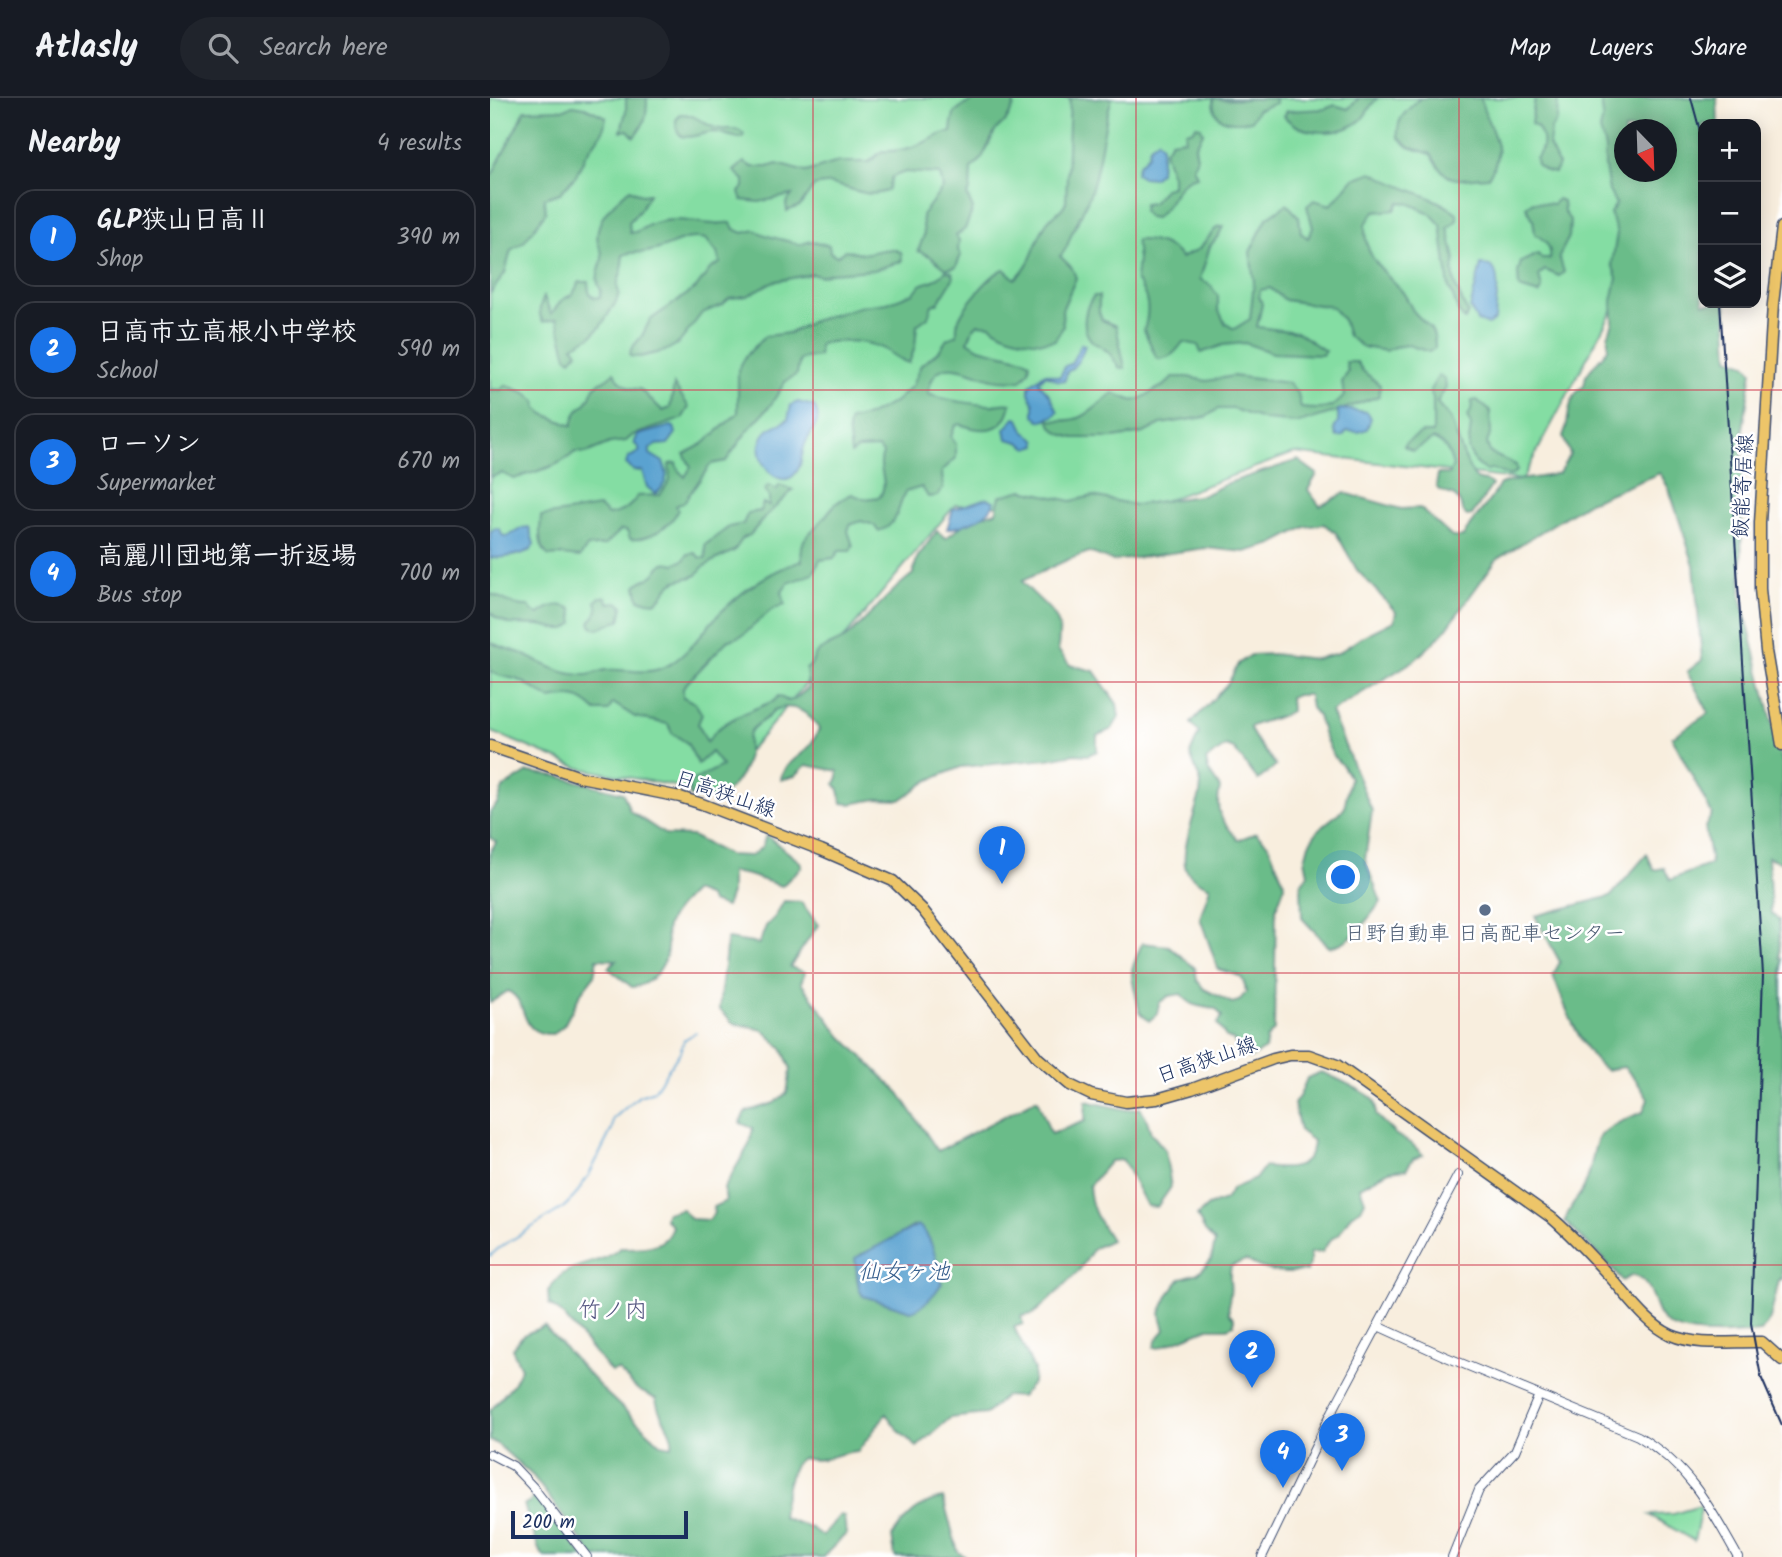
<!DOCTYPE html>
<html lang="en">
<head>
<meta charset="utf-8">
<style>
  :root { --surface:#171b24; --page:#20242c; --text:#f1f3f6; --muted:#9ea1a6; --line:#363941; --accent:#1a73e8 }
  body { margin:0; font-family:Kalam,"Klee One",sans-serif; background:var(--page); color:var(--text) }
  .controls { position:absolute; right:21px; top:21px; display:grid; overflow:hidden; border-radius:14px; box-shadow:0 4px 18px #0003 }
  .controls button { width:63px; height:63px; display:grid; place-items:center; padding:0; border:0; border-bottom:2px solid var(--line); background:var(--surface); color:var(--text); font:35px sans-serif }
  .compass { position:absolute; left:1124px; top:21px; width:63px; height:63px; border-radius:50%; background:var(--surface); box-shadow:0 4px 18px #0003; rotate:157deg }
  .scale { position:absolute; left:21px; bottom:18px; width:177px; box-sizing:border-box; padding-left:7px; border:4px solid #1b2f5e; border-top:0; font-size:19px; line-height:24px; white-space:nowrap; color:#1b2f5e; -webkit-text-stroke:5px #fff; paint-order:stroke }
  .you { position:absolute; left:854px; top:780px; width:24px; height:24px; margin:-18px; border:5px solid #fff; border-radius:50%; background:#1a73e8; box-shadow:0 0 0 10px #1a73e833 }
  .badge { display:grid; place-items:center; width:46px; height:46px; border-radius:50%; background:var(--accent); color:#fff; font-size:23px; font-weight:700 }
  .pin { position:absolute; translate:-50% -58px; filter:drop-shadow(0 2px 4px #0008) }
  .pin::after { content:''; position:absolute; top:37px; width:24px; height:21px; background:inherit; clip-path:polygon(0 0,100% 0,50% 100%) }
  .list { margin:0; padding:0; list-style:none }
  h2 { display:flex; justify-content:space-between; align-items:center; height:91px; margin:0; padding:0 28px; font-size:30px }
  h2 small { font-size:23px; font-weight:400; color:var(--muted) }
  .list li { display:grid; grid-template-columns:46px 1fr auto; gap:21px; align-items:center; box-sizing:border-box; height:98px; margin:0 14px 14px; padding:0 14px; border:2px solid var(--line); border-radius:21px }
  .list b { display:block; font-size:26px; white-space:nowrap }
  .list p { margin:0; font-size:23px; white-space:nowrap; color:var(--muted) }
  .list em { font-size:23px; font-style:normal; color:var(--muted) }
  .icon { flex:none; width:38px; height:38px; fill:none; stroke:currentColor; stroke-width:2; stroke-linecap:round; stroke-linejoin:round }
  .map { position:relative; flex:none; width:1292px; height:1459px; overflow:hidden }
  header { display:flex; align-items:center; gap:42px; box-sizing:border-box; height:98px; padding:0 35px; background:var(--surface); border-bottom:2px solid var(--line) }
  header strong { font-size:33px }
  nav { display:flex; gap:38px; margin-inline-start:auto; font-size:24px }
  .search { width:490px; height:63px; background:var(--page); display:flex; align-items:center; gap:18px; box-sizing:border-box; padding:0 24px; border-radius:38px; color:var(--muted); font-size:26px }
  main { display:flex }
  aside { flex:1; background:var(--surface) }
  .map>svg:first-child { display:block }
  .green { fill:#84dda3; stroke:#508680; stroke-width:2 }
  .forest { fill:#6bbc89; stroke:#437674; stroke-width:2; fill-rule:evenodd }
  .water { fill:#5aa2d0; stroke:#3a6897; stroke-width:2 }
  .lines { fill:none; stroke-linecap:round; stroke-linejoin:round }
  .stream { stroke:#5aa2d0; stroke-width:2 }
  .minor-casing { stroke:#3c4c71; stroke-width:10 }
  .major-casing { stroke:#3c4c71; stroke-width:13 }
  .minor { stroke:#fff; stroke-width:8 }
  .major { stroke:#edc569; stroke-width:10 }
  .rail { stroke:#1b2f5e; stroke-width:2 }
  .grid { fill:none; stroke:#d1495b; stroke-width:2; stroke-opacity:0.55 }
  .service-dot { fill:#5c6f8a; stroke:#fff; stroke-width:2.5 }
  .labels { text-anchor:middle; dominant-baseline:central; stroke-width:5; stroke-linejoin:round; paint-order:stroke }
  .street-label { font-size:21px; fill:#1b2f5e; stroke:#fff }
  .service-label { font-size:21px; fill:#4e5e75; stroke:#fff }
  .water-label { font-size:23px; font-style:italic; fill:#345d8c; stroke:#fff }
  .neighbourhood-label { font-size:23px; fill:#545681; stroke:#fff }
</style>
</head>
<body>
<header>
<strong>Atlasly</strong>
<div class="search"><svg class="icon" aria-label="search" viewBox="0 0 24 24"><circle cx="10" cy="10" r="6"/><path d="M15 15l6 6"/></svg>Search here</div>
<nav><a>Map</a><a>Layers</a><a>Share</a></nav>
</header>
<main>
<aside>
<h2>Nearby<small>4 results</small></h2>
<ul class="list">
<li><span class="badge">1</span><div><b>GLP狭山日高Ⅱ</b><p>Shop</p></div><em>390 m</em></li>
<li><span class="badge">2</span><div><b>日高市立高根小中学校</b><p>School</p></div><em>590 m</em></li>
<li><span class="badge">3</span><div><b>ローソン</b><p>Supermarket</p></div><em>670 m</em></li>
<li><span class="badge">4</span><div><b>高麗川団地第一折返場</b><p>Bus stop</p></div><em>700 m</em></li>
</ul>
</aside>
<div class="map">
<svg width="1292" height="1459" viewBox="0 0 1292 1459">
  <rect width="100%" height="100%" fill="#fff"/>
  <filter id="ink" filterUnits="userSpaceOnUse"><feTurbulence type="fractalNoise" baseFrequency=".0143" numOctaves="2"/><feDisplacementMap in="SourceGraphic" scale="14" xChannelSelector="R" yChannelSelector="G"/><feConvolveMatrix kernelMatrix="1 2 1 2 8 2 1 2 1" color-interpolation-filters="sRGB"/></filter>
  <filter id="wash" filterUnits="userSpaceOnUse"><feTurbulence type="fractalNoise" baseFrequency=".00686" numOctaves="4" result="noise"/><feDisplacementMap in="SourceGraphic" scale="28" xChannelSelector="R" yChannelSelector="G"/><feGaussianBlur stdDeviation="1.57" result="paint"/><feColorMatrix in="noise" values="0 0 0 0 0 0 0 0 0 0 0 0 0 0 0 0 0 1.4 0 .05"/><feComposite in="paint" operator="in"/></filter>
  <g filter="url(#wash)">
    <rect width="100%" height="100%" fill="#f8eede"/>
    <path class="green" d="M0,0H1138L1134,32V74L1145,170L1032,382L804,355L652,411L465,407L273,637L221,695L89,670L0,633Z
      M1210,1408L1211,1411L1204,1443L1160,1417L1183,1416Z"/>
    <path class="forest" d="M136,0H157C157,17 156,26 144,39L138,32L131,33L136,13Z
      M488,0H523L524,8L515,25C500,29 500,59 481,70L480,92L477,97L483,111L475,131L466,138L469,142L468,152L471,157L466,169L456,171L440,158L428,153L434,137L432,117L453,90L450,76L415,74L402,79L397,93C375,101 361,89 341,86C336,85 329,87 324,88L310,108L297,113L296,105L302,97L269,104L252,102L249,94L254,89V82L244,73L254,64L262,69H278L287,66L316,74L348,64H379L392,53C406,54 419,51 433,45C443,41 449,35 461,34C463,8 467,12 488,0Z
      M580,0H622C614,24 612,49 606,74C602,96 592,115 582,135C578,144 578,151 570,158L582,170L586,180L572,212L573,229L565,242C548,247 513,239 500,227L488,226L483,231L478,243L489,250L534,261L540,264L539,273L531,283C522,282 512,283 503,281C475,274 445,253 438,296C455,302 481,306 499,307C507,308 513,304 521,306C515,335 494,335 469,326L465,328L461,339L466,346V360L452,373L453,390L447,398L438,399L432,389L415,394C408,410 407,429 388,433L384,427L371,423L360,427L358,433L363,448L360,453H349L344,460L330,462L323,476L298,485L292,494L295,506L281,512L253,537L237,543L193,589V599L205,605L212,616L208,626L217,644C220,640 224,634 228,631C239,621 271,608 284,603L288,598L298,603L305,601L318,590L316,571C324,567 322,559 328,554C333,549 349,545 358,538C381,518 398,494 423,476L427,460L447,433L456,440L479,422L506,414L510,398L533,392L581,403L603,398L645,407L714,397L738,385L808,362L827,376L818,392L830,408L855,395L911,411L930,410L962,439H973C983,419 1000,406 1010,386C1030,380 1049,381 1069,375L1080,356L1073,339C1081,321 1075,300 1094,288L1096,277L1118,251V238L1123,224L1122,203L1127,180L1122,166L1127,135L1120,115L1126,106L1119,93L1115,69V50L1110,32L1113,19L1111,0H1227L1228,26H1213V205H1236L1239,260L1256,266L1262,273L1252,337L1251,499L1292,663V765L1278,759L1281,815L1289,822L1290,860L1292,861V1181L1289,1182L1280,1221L1271,1234C1247,1236 1200,1240 1179,1227C1159,1215 1168,1185 1142,1177L1132,1183L1114,1161L1075,1124C1077,1112 1087,1102 1093,1091C1102,1075 1101,1059 1107,1043C1113,1030 1140,1019 1153,1014L1158,1001L1146,982L1134,969L1116,972C1093,958 1072,902 1063,877L1070,864L1045,818L1121,798L1157,756L1164,772L1174,770L1180,782L1221,766L1215,729L1222,716L1182,639L1219,615L1197,574L1212,562L1204,467L1179,391L1170,375L1099,404L1007,461L957,530L942,546L925,562L841,614L882,713L875,762L891,804C875,823 864,845 839,849L812,820L811,786L818,776L815,761L819,746L829,731L854,711L860,680L853,668L843,658L833,635L828,618L821,610L819,597H807L800,600L801,613C788,622 774,621 760,629C762,641 779,656 786,668L768,682L744,651L736,648L716,662L718,672L730,690C724,716 732,722 748,742L766,735L778,746L795,787L786,811L784,932L777,940L775,951L760,960L752,956L743,942L737,940L727,926L732,919L726,911C711,909 701,909 691,896L679,898L669,905L667,916L659,923L650,915L642,880V871L652,845L679,848L705,870L707,882L714,891L742,905L749,903L756,894C753,872 746,879 728,871L710,820L720,789C711,785 702,781 697,773C688,759 706,713 710,696L711,685L700,656L709,635L701,625L739,584L748,566L761,557L783,556L825,561L848,555L875,537L904,523L906,514L867,472L846,435L834,426L815,429L783,446L755,454L716,450L623,463L599,454L577,462L532,483C542,498 567,512 569,529C570,536 568,545 568,552L580,567L604,573L627,606L629,619L622,631L607,638V653L598,657L585,656L558,661L471,669L439,682L410,702L387,701L360,706L352,705L349,692L345,686L348,679V673L316,667L305,678L291,682C292,667 307,661 317,651C323,645 326,638 329,631C319,614 303,604 284,612C279,622 266,624 260,634C256,642 260,652 257,661C253,678 237,701 217,701C212,701 206,699 200,698L198,685L232,668L221,654L208,666L197,645L182,635L178,626L145,619L123,605L118,613H106C90,597 81,597 60,601C50,595 41,588 31,583C20,578 10,581 0,572V544C11,550 24,552 35,557C55,567 72,577 95,577C102,577 109,573 116,572C135,570 155,578 174,569C196,560 212,534 228,517C252,493 280,472 312,463C309,438 319,438 333,421C344,407 345,404 362,396L374,401L390,399C400,379 386,375 393,355L388,350L368,351L361,356L358,330L360,322L378,318L405,304L422,288L431,267L449,253L457,241L467,237C467,232 466,226 469,221C475,207 501,176 514,171L525,181C546,161 543,145 557,124C563,116 570,116 576,104ZM1134,32H1176V74H1134Z
      M723,0C738,4 766,0 784,0L786,5L767,12L761,23C740,26 722,25 723,0Z
      M869,0H888C880,6 878,15 871,22C851,39 811,38 794,18L797,13L835,11L845,7L858,11Z
      M930,0H991C995,30 1021,48 998,79C966,80 959,90 941,56L919,49L908,39C906,19 917,13 930,0Z
      M1045,0H1068L1067,22L1061,31L1059,47L1068,66L1065,75L1056,73L1047,67L1046,61C1054,49 1055,41 1047,29L1041,26Z
      M83,7L95,9L116,19L113,33L95,58L86,78L70,95L54,100L56,114L34,144L21,152L15,175L0,196V77L3,75L35,12L75,11Z
      M191,16C207,15 216,30 231,31C241,32 245,28 254,36L252,40C242,40 234,35 224,34C209,34 185,51 186,22Z
      M706,28L711,29L713,35L705,49L707,59L703,69L707,78C685,81 682,108 665,120L658,119L653,113L654,106L662,105L675,90L682,88V78L674,54L681,43L695,41L696,33H701Z
      M882,74C910,91 941,96 967,115V122L958,130L965,161L963,173L966,190L978,215L975,222C965,214 966,201 959,190L951,127L940,115L918,105L909,104L905,112L884,114L875,127C874,158 890,170 910,191C917,198 919,207 924,214C937,229 945,227 945,250L939,254L918,247L904,249L896,253L873,249L858,238L853,222L842,209L795,202L780,190L770,192L769,198L772,206L767,229L807,234L835,253L832,257L783,255L755,245L733,247L711,255L708,247L693,244C686,254 680,261 667,261L654,232C660,212 659,198 646,182L648,162L646,142C662,141 683,147 691,160L709,151L727,129L733,128L729,137L720,148L710,181L720,187L728,198V211L735,225L744,231L760,221L764,184L760,154L777,120L797,106L809,119L811,135L818,140L823,130L817,108L824,102L841,107L863,81Z
      M140,91L152,97L159,96L150,112L139,124L140,135C151,134 155,127 165,125C186,118 204,125 225,126C231,126 234,124 241,125L244,131L253,135L265,132C279,141 294,140 309,147L321,143L339,147L340,154L347,158L355,152C362,153 371,156 378,155C390,153 398,149 411,154L412,163L384,172L340,175L331,178L322,176L282,184L257,198L240,200L232,207L212,215L189,245L175,253L150,259L140,258L141,251L152,238L160,222L206,190L220,171L230,165L227,155L216,141C192,136 183,149 161,153C151,156 143,153 133,157L131,174L127,188L129,195L126,204L110,229L101,238L83,248L88,254L81,262L77,259L67,221L53,224C47,215 50,208 54,199L61,216L72,202L83,196L89,184H98L99,194L104,200L110,199L111,192C102,178 113,170 112,156C112,152 109,149 108,145C103,122 124,104 140,91Z
      M1068,101L1073,103L1074,114L1080,122L1079,139L1069,158L1074,174L1069,178L1055,172L1049,177L1052,191L1049,196L1029,190L1028,174L1031,164L1048,156L1052,161H1060C1062,150 1055,142 1045,136L1043,121L1036,109L1043,104L1063,106Z
      M456,173L462,174L464,179L448,205L442,207L438,219L427,227L425,249L419,265C408,262 403,256 394,251C376,242 351,242 332,245L329,248V258L310,261L307,276L295,284L280,308L258,332L236,363L221,366L194,404L186,408L188,412C182,428 157,443 140,441L137,433L131,432L115,447L97,449L90,459L70,457L59,458C47,448 50,432 51,418L109,409L118,417C131,415 141,410 147,398L170,397L180,382L179,366L186,365L188,372L195,379L201,369L194,356L213,346L248,315V272L256,258L275,238L300,235L323,223L372,208L397,205L424,195L430,187L444,182Z
      M604,198H609V214L612,222L626,228L635,270H630C626,265 623,260 619,255C614,249 605,247 601,242C590,230 595,208 604,198Z
      M856,264H867L873,273L890,287L889,298L848,313L809,325L775,322L743,311H728L716,319L671,326L654,335L624,340H584L571,336L563,330L559,322C594,325 597,316 623,295C649,306 643,305 665,292C673,288 678,286 683,279H698L717,283L743,278L799,285L808,296L811,310C829,312 842,313 854,298L852,284L858,274Z
      M124,274C131,285 135,291 150,291L173,313L180,310L184,287L199,309L192,321L143,337L136,343L120,345L96,355L85,354C66,371 47,372 24,381L12,375L0,379V291L11,292L15,287L36,295L46,303L47,310L54,316L82,328C86,307 93,313 100,299C102,294 102,292 105,288C112,282 119,281 124,274Z
      M949,277L955,282L956,290L947,304C951,313 957,315 961,322C965,333 978,376 987,381C993,384 997,381 1002,387L982,417L977,418C970,412 973,410 969,403C965,395 955,396 949,392L946,388L948,376H959L963,368C959,354 957,347 943,341L923,353L914,348L915,345L932,335H943V301L940,292Z
      M987,302L1000,313L1001,334L997,345L1000,355L1026,367L1027,373L1020,378L1001,371L997,373L987,367L978,352L981,327L977,319L981,313L982,303Z
      M289,387L303,392L275,419L260,437L253,440L244,453L225,462L212,470L207,477C199,481 187,480 180,487C174,493 173,499 166,504L149,502L146,488C153,480 154,483 161,479C171,473 168,460 185,466L194,462L198,456L205,455L210,460H216L215,447L239,429L253,426L258,415L271,413L273,405L279,408V399L275,392L278,388L287,392Z
      M0,496C15,500 22,509 39,508L43,514L49,516C58,508 70,504 82,511L84,525L76,531H69L50,527L19,526L5,519L0,513Z
      M110,499H116L119,505L128,504L133,508L130,522L108,531L102,529L100,524L108,512L106,503Z
      M38,674L67,678L133,695L140,713L176,737L202,738L238,757L261,758L272,749L276,737L310,764L312,768L292,788L258,777L241,774V795L236,809L221,804L219,799L204,793C195,802 180,816 177,829C175,836 178,844 177,851C176,869 160,888 142,889L118,870L126,862L107,861L104,878L91,895L74,927L63,936C26,937 41,905 18,893L0,905V754L6,744L0,739V714L7,706L13,690Z
      M294,803L311,804L328,827L300,869L315,874L311,885L351,938L409,995L448,1053L547,1001L561,1036L595,1023L596,1003L637,1012L650,1010L656,1019L661,1035L675,1052L681,1089L667,1109L657,1108L633,1062L620,1063L599,1088C601,1113 608,1121 621,1142L604,1150L588,1174L559,1202L543,1216L531,1218L533,1226L524,1229L544,1272L543,1284L531,1299L515,1298L496,1316L460,1320L427,1349L409,1333L396,1316L368,1353C343,1355 335,1366 311,1360C299,1368 293,1404 292,1419L321,1430L332,1438L350,1417L354,1418L356,1436L333,1459H104L43,1378L6,1345L0,1343V1313L23,1286L31,1270L22,1251L33,1237L54,1228L113,1292L171,1346L182,1348C185,1332 167,1318 166,1301L148,1292L128,1272L121,1274L71,1215L59,1206L58,1193C63,1187 67,1180 73,1176C91,1163 113,1166 130,1150C149,1150 178,1152 182,1127L175,1121L176,1115L192,1111L201,1121L219,1122L224,1115L223,1109L236,1103L234,1090L259,1047L263,1030L250,1025L255,1014L284,1005L297,995L301,971L292,950L273,932L243,925L229,911L237,841L269,846L276,828L285,819ZM424,1128L452,1185L421,1213L373,1198C365,1184 365,1170 371,1156L380,1154Z
      M831,974C840,977 878,995 883,1001C887,1006 886,1011 886,1017L905,1036L923,1047L933,1057L923,1061L916,1071L899,1073L870,1089L875,1103L871,1111L861,1117L849,1136L840,1142L832,1154L820,1155V1166L816,1173C792,1175 776,1175 756,1162L741,1168C738,1182 742,1187 740,1197C739,1204 738,1207 739,1215L744,1220V1227L737,1230H718L668,1250L664,1249L667,1241L675,1232L670,1215L679,1196L691,1180L708,1175L721,1162L725,1144L715,1133L707,1118L718,1108L735,1102L742,1091L765,1081L774,1069C798,1072 821,1073 823,1043L810,1033L804,1006L810,997L817,980Z
      M45,1400L55,1409L94,1459H55L49,1452L34,1407Z
      M453,1400L468,1454L476,1459H405L402,1438C413,1422 432,1402 453,1400Z"/>
    <path class="water" d="M668,42L672,47L670,74L663,80L652,79L646,75L648,67L658,57L660,48Z
      M991,167C994,167 1000,168 1002,169C1012,177 1005,211 1005,222L998,227L987,223L980,210Z
      M591,246L595,247C592,259 586,268 577,274L575,282L569,283L556,277L550,282L549,285L560,297L568,314L564,318L550,323L544,317V306L539,295V288L555,275L570,279L575,268L581,266Z
      M308,304L324,308C333,322 324,330 317,342C310,353 314,367 304,377C288,393 257,359 275,335C280,328 291,327 298,321L301,307Z
      M851,311L877,314L881,320L877,331L869,334L857,333L853,338L847,339L844,331L848,324V312Z
      M525,320L529,321L535,334L546,341L547,347L538,350L529,344L517,341L515,331Z
      M181,328L184,329L186,335L178,346L166,347L160,351V356L173,364C179,377 177,385 167,395H164L157,389L152,373H144L136,366L138,360L149,354V350L144,345L148,337Z
      M497,400L504,403C502,419 471,429 457,431L463,411Z
      M39,429L44,446L41,452C28,458 14,460 0,460V435L5,430L10,431L12,437L17,439L32,430Z
      M428,1127C445,1140 446,1166 452,1185C446,1195 433,1210 421,1213L373,1198L369,1191L365,1160Z"/>
    <g class="lines">
      <path class="stream" d="M0,1158L9,1150L74,1109L85,1098L100,1075L122,1031L123,1021L149,998L164,993L190,954L194,942L206,934"/>
    </g>
  </g>
  <g filter="url(#ink)">
    <g class="lines">
      <defs>
        <path id="minor" d="M888,1228L954,1258L1148,1338C1199,1368 1220,1409 1248,1459
          M0,1356L23,1368L43,1389L97,1459
          M772,1459L842,1314L968,1077
          M962,1459L989,1392L1025,1353L1049,1297"/>
        <path id="major" d="M1292,129L1283,206L1270,425V491L1276,553L1292,647
          M0,648L90,679L190,699L212,706L331,752L403,783L432,811L548,960L580,987L601,997L636,1004L667,1001L702,991L783,961L800,957H819L847,967L1062,1120C1084,1139 1103,1160 1122,1181C1140,1201 1157,1226 1181,1237C1208,1249 1244,1243 1272,1244L1292,1262"/>
      </defs>
      <use href="#minor" class="minor-casing"/>
      <use href="#major" class="major-casing"/>
      <use href="#minor" class="minor"/>
      <use href="#major" class="major"/>
      <path class="rail" d="M1201,0L1213,44
        M1230,205L1273,877L1261,1225L1271,1279L1292,1327"/>
    </g>
  </g>
  <path class="grid" d="M323,0V1459M646,0V1459M969,0V1459M0,292H1292M0,584H1292M0,875H1292M0,1167H1292"/>
  <circle class="service-dot" cx="995" cy="812" r="7"/>
  <g class="labels">
    <g class="street-label">
      <text transform="translate(1254 388) rotate(-87)">飯能寄居線</text>
      <text transform="translate(235 697) rotate(19)">日高狭山線</text>
      <text transform="translate(717 963) rotate(-19)">日高狭山線</text>
    </g>
    <g class="service-label">
      <text x="995" y="836">日野自動車 日高配車センター</text>
    </g>
    <g class="water-label">
      <text x="414" y="1175">仙女ヶ池</text>
    </g>
    <g class="neighbourhood-label">
      <text x="123" y="1213">竹ノ内</text>
    </g>
  </g>
</svg>
<div class="controls">
<button>+</button>
<button>−</button>
<button><svg class="icon" aria-label="layers" viewBox="0 0 24 24"><path d="M12 4l9 5-9 5-9-5zM3 14l9 5 9-5"/></svg></button>
</div>
<svg class="compass" viewBox="-18 -18 36 36"><path d="M0-13l5 13h-10z" fill="#e53935"/><path d="M0 13l5-13h-10z" fill="#9ea1a6"/></svg>
<div class="scale">200 m</div>
<div class="you"></div>
<div class="pin badge" style="left:512px;top:786px">1</div>
<div class="pin badge" style="left:762px;top:1290px">2</div>
<div class="pin badge" style="left:852px;top:1373px">3</div>
<div class="pin badge" style="left:793px;top:1390px">4</div>
</div>
</main>
</body>
</html>
